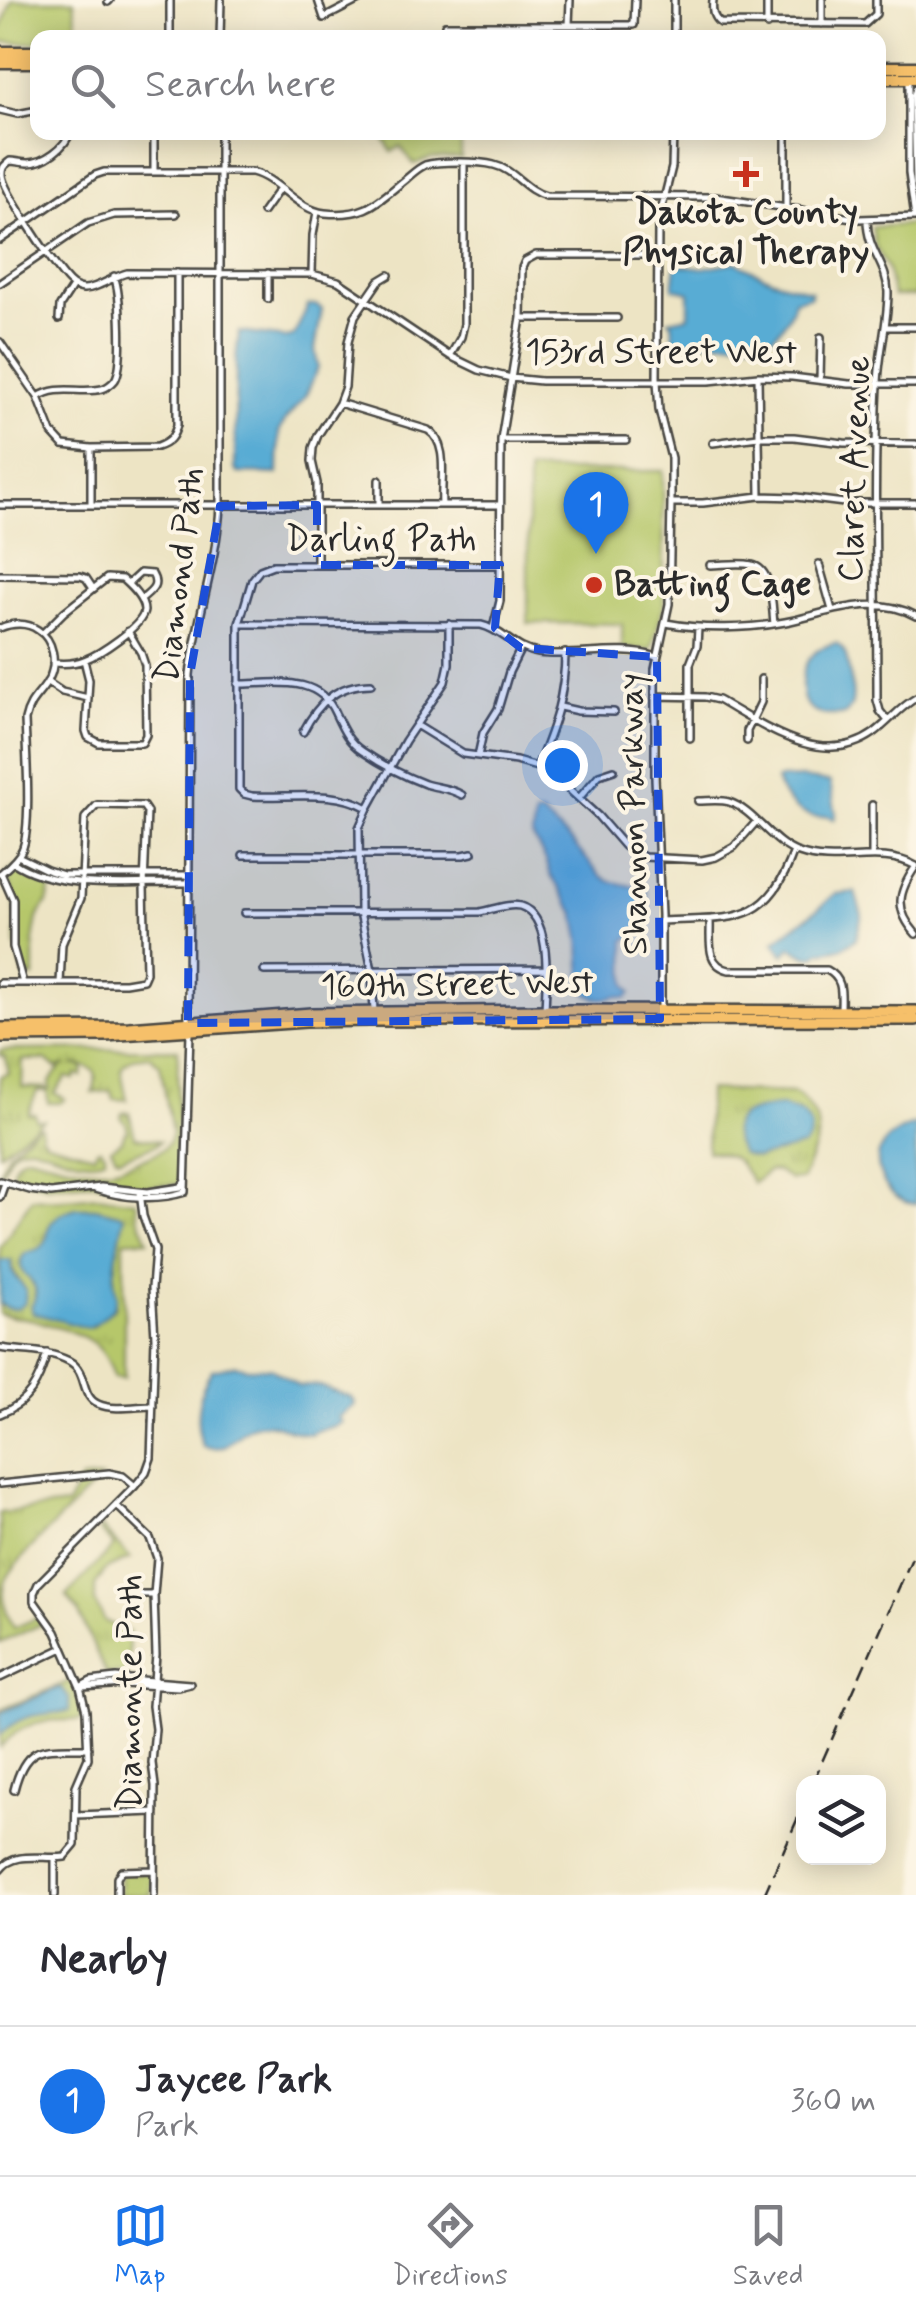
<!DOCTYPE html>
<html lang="en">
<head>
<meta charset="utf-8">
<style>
  :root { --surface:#fff; --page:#f2f2f3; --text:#2b2b33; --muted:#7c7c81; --line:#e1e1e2; --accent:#1a73e8 }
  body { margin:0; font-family:Mynerve,sans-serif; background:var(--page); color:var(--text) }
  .controls { position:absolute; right:30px; bottom:30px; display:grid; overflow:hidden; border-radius:20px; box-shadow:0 5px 25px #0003 }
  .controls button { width:90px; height:90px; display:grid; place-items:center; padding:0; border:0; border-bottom:2px solid var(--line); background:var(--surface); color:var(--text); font:50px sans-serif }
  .you { position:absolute; left:562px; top:765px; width:35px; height:35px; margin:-25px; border:8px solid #fff; border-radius:50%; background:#1a73e8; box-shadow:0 0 0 15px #1a73e833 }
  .badge { display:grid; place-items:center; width:65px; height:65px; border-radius:50%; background:var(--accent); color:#fff; font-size:32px; font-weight:700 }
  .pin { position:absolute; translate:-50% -82px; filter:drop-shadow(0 2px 5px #0008) }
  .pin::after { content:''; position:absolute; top:52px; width:35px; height:30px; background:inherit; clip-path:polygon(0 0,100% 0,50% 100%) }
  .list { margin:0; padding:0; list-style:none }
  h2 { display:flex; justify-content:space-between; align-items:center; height:130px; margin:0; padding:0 40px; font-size:42px }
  h2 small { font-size:32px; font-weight:400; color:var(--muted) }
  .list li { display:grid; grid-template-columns:65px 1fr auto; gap:30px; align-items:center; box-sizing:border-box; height:150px; padding:0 40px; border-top:2px solid var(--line) }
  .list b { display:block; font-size:38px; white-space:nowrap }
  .list p { margin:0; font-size:32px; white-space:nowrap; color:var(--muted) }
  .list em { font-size:32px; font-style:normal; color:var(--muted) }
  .icon { flex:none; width:55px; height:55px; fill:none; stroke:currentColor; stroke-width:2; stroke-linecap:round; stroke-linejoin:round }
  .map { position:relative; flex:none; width:916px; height:1895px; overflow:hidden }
  .search { position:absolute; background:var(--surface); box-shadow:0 5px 25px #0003; left:30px; right:30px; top:30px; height:110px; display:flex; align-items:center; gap:25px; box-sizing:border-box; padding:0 35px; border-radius:20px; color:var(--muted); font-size:38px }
  .sheet { height:280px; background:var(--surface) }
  nav { display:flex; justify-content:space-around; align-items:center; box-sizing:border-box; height:140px; border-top:2px solid var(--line); background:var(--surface); font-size:28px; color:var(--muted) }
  nav a { display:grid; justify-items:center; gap:5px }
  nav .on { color:var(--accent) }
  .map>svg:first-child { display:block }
  .grass { fill:url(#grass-tufts); stroke:#70794a; stroke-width:2.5; fill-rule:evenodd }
  .green { fill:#b6c76a; stroke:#70794a; stroke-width:2.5 }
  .water { fill:#59acd4; stroke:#426c80; stroke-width:2.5 }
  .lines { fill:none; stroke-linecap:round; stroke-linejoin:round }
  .minor-casing { stroke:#484742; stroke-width:10 }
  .major-casing { stroke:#484742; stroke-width:14 }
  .highway-casing { stroke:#484742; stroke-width:15 }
  .minor { stroke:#fff; stroke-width:5 }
  .major { stroke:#f6c06b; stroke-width:9 }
  .highway { stroke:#f6c06b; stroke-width:10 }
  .rail { stroke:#2b2b2b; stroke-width:2.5; stroke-dasharray:15 8; stroke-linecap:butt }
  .marked { fill:#1d4ed8; fill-opacity:0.2; stroke:#1d4ed8; stroke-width:8; stroke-dasharray:20 12; stroke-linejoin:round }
  .poi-dot { fill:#c8321e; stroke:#fcf5e5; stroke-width:4 }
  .labels { text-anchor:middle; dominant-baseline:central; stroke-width:8; stroke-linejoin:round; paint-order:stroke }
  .poi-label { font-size:35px; font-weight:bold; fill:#2b2b2b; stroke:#fcf5e5 }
  .street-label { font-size:35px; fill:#2b2b2b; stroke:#fcf5e5 }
</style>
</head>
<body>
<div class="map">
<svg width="916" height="1895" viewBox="0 0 916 1895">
  <defs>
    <pattern id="grass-tufts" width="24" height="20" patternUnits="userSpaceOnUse" patternTransform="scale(2.5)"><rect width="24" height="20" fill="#b6c76a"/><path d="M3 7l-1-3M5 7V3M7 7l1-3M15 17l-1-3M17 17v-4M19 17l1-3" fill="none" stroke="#9dab5c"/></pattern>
  </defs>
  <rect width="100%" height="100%" fill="#fcf5e5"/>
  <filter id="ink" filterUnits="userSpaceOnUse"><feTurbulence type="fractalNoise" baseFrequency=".01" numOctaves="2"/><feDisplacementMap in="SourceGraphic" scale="20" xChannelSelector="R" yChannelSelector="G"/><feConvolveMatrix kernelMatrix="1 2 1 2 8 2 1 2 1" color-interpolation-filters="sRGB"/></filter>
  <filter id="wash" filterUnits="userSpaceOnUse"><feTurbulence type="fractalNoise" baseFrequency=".0048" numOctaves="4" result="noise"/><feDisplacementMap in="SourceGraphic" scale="40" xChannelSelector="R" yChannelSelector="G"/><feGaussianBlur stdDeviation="2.25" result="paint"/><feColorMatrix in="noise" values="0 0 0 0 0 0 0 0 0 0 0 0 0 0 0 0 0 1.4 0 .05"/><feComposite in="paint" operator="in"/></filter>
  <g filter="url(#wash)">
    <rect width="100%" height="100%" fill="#ede4c4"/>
    <path class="grass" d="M178,1049L177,1152L180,1184L141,1187L137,1184L135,1187L94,1182L49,1185L13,1177C12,1166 17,1157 28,1155C53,1161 81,1171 107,1169C120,1169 132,1162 145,1158C159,1152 169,1149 172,1132L160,1065L150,1056L133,1058L123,1065L121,1070L127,1100L114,1099L111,1091L93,1093C99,1071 96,1067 73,1064L83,1067L82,1076L76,1074L74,1079L66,1077L55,1093L65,1099L60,1103H48L47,1090L50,1089L49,1084C53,1077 57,1069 65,1065L57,1068L45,1060H23L22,1087L45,1088V1091H37L28,1114H35L36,1120H43L0,1153V1076L9,1073L5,1056L0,1055V1050Z
      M708,1090L795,1093C805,1099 818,1116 818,1129C819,1141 807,1166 802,1179L790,1180L778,1172L769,1171L753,1183C735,1158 739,1156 707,1151Z
      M129,1112L135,1137L160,1141L156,1145L121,1158L116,1157L111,1148L122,1140L125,1132L128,1131L126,1123L121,1117L122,1113Z
      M38,1126L41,1127V1136L47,1142L94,1155L97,1149L100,1148L105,1153V1158C85,1168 53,1151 31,1146C10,1145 9,1159 0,1174L8,1153Z
      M97,1196L136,1201L138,1218L148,1240L124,1241V1378L114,1377C106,1345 86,1335 56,1327C46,1324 35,1319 24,1318C15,1317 9,1317 0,1314V1299L1,1305L13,1309L25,1303C28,1284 13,1278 11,1261H0V1247L32,1198L57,1200ZM76,1208H95L123,1215L124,1217C120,1238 114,1261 114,1282C114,1292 116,1297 115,1307L91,1327L34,1305L35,1288L21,1264L44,1245L49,1227Z
      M101,1478C82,1498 11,1562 5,1583C1,1600 7,1614 14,1628L39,1617L44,1623L0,1643V1513L67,1505L81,1480Z
      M101,1527L130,1558L106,1569L95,1586V1603L105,1621L129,1632L128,1673L106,1674L78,1611L66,1596L114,1546L99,1530Z
      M150,1872L153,1877L151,1895H120V1877L123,1873Z"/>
    <path class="green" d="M12,0H74L78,37L38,38L37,43L0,42V32Z
      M380,133H436V141H461V158H431L414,164L400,146L392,152Z
      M916,224V296H893L887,268L875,245L872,227Z
      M528,471H663L664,605L651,650L622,648V624L528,623Z
      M16,867L52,882L47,903L37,918L34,934V977L25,976L16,946L15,898L6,874Z
      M72,1680L80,1705L82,1720C47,1720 25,1718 0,1748V1710Z"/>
    <path class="water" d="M735,262L773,280L811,291V296L794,300C791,316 781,332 766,341L674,342L672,323L669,320L689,316V292L673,288L676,264L703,268Z
      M308,305H316L322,309L315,349L318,368L305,397L286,419L279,432L278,474L238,473L235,469L236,359L239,332L287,338L294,336Z
      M836,643C846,649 847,659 849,671C851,681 856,701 849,710C845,716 841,715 835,715C806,716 799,701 803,674C806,656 819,647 836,643Z
      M802,778L830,782L836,814L834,820L828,816C804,822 783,801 776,780L778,779Z
      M541,814L572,842L600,875L609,881L641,888L647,892C648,916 645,928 625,941L626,985L631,993L627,998L617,996C605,1001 588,1000 582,987L580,939L575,913L551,876L546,860L532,836L535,815Z
      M855,892L862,915L856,939L842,948L821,952L813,957L806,956L791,947L784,955L774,942L823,905L835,894Z
      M780,1106L801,1113L808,1121L811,1129L809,1139L803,1146L757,1158L742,1154C718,1116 749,1110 780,1106Z
      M916,1124V1204C894,1205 873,1175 879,1153C884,1137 902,1129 916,1124Z
      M76,1208H95L123,1215L124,1217C120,1238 115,1259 114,1280C114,1288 119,1295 115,1303C112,1313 96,1324 87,1328L33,1313L31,1307C46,1279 20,1281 21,1263C21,1248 39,1254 45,1243C49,1237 46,1234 49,1227C53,1217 66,1211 76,1208Z
      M5,1260L11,1261L13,1273L26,1290L25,1303C18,1311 8,1311 0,1303V1261Z
      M235,1365L246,1368H271L299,1386L317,1385L350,1397L355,1402L354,1406L338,1417L342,1422C332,1431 319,1426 311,1434C292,1435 274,1418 254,1425C233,1432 231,1454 203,1446C193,1421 198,1392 212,1370Z
      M58,1688H61L69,1698V1711C39,1716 24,1711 0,1735V1713Z"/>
  </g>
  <g filter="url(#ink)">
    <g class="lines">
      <defs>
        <path id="minor" d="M170,0V38
          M318,0L324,18L359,0
          M713,0C712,9 712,17 720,23L865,24L876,14V0
          M108,2L110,0
          M822,24V0
          M445,25H634L635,0
          M569,25L570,0
          M767,25V0
          M220,38L221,0
          M674,38V0
          M909,78V173L915,217
          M916,88L914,95L916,184
          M0,110L17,114L38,110
          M70,132C66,147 44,163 28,163C21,163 16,161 10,161C4,166 2,167 2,174C1,188 57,270 69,282C73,286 77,288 83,289C95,290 114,276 127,273L312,274L338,281L450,356L479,370L511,378L541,381H709L758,376L792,377L849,384H916
          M154,132V171
          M786,132V207
          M263,212L280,188
          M867,219C867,252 887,263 888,292C888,323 879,353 878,384C873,489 877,595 877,700L880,711L888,721
          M0,240L95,175L104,172H252C279,179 297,210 325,213C366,217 376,203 406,179C412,174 418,168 425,165C438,161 480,161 494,165C515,170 524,190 546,196L715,197L859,219L916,217
          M268,273V299
          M312,274L313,235L317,212
          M0,283L88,223L114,215L176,214
          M521,318H617
          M59,319L60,306L73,286
          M887,327H916
          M0,342L38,397L52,433L63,445L91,448L157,447C169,443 174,437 177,425V273
          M450,356L461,337L464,324V164
          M758,376L760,496
          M820,380L821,337
          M38,397C58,384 80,394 102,389C106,388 112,384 115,380C124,366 121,293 114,276
          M339,403L428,430C450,444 440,481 442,504
          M501,440H626
          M713,443L758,437H794L844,443L916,444
          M379,480V505
          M671,503H703L760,496L796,497L844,503H916
          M0,505H500
          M91,505V448
          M819,564L832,610
          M317,565V483L312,461L313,448L318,435L339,403L345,387L348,342L355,316L379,281L389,275
          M710,565C723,565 739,562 752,565C773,569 772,607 774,624
          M0,575L80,576L86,578L92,587
          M128,584L140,573L152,574C160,587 150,592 141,600
          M666,623C701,630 750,629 785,622C829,613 873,593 916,616
          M239,624L481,625C503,630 515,650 538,653C577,658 619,645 657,657
          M0,628C12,623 27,622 38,630C54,640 57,663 49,679C40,696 30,698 25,720C26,748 32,828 22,850C17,860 8,867 0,874
          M493,628L500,601L501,440L521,318L522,268L525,261L536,255H658
          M43,633L64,612L107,578L122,579C131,587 144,599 144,611C143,626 98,655 84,660C74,664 64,664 53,663
          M84,660L89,680L86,731L88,737L99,743H142L146,735L145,665L141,653L128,631
          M47,682L62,692L88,698
          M238,684C274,684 318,674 335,713C342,728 348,742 362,751C381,764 404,776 425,784C438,788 450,788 462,795
          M655,696L705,697L718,700C764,726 822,770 874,733C889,722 900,707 916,698
          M560,707L578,711L614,712
          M416,725L463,754L516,761L537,767L555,777L598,816L624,846L644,857L702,860L716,857L734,847L756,822
          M303,732C318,703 337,684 371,684
          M690,738V664L697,646L698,628
          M747,741V731L761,702V679
          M478,756L483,733L498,709L509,672L521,648
          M538,765C554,726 565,696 565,653
          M579,798L599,775L614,770
          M698,801C708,801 720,799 729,802C754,810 772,844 799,853C837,867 880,846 916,866
          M368,808C334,789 290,798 252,796L244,794L239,789V624L252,580L260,570L273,565H500
          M243,855H463L472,853
          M18,856L47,870L63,875H189
          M872,857V805
          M13,862C57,892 136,882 189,883
          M916,866C898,892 894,909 916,934
          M1,873L13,900V947L23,983
          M244,913L480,912C492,910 507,903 520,906C553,916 546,984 545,1010
          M710,920C711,941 705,964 729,970H827C844,979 841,993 841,1010
          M661,921C730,917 766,929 794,851
          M264,971L546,969
          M0,983H125L143,980L146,973L144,886L147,812L143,806L97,805L85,818L81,898L62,944L60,983
          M661,1011V915L655,778V669L669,604L671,503V458L659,410L657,381L658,223L672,167L673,132
          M374,1012L372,970L360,912L359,828L368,808L405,741L445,682L449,664V624
          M188,1020L190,675C196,618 217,563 220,506V132
          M0,1181L30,1190L51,1193L101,1187L148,1192L181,1187L185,1181
          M95,1189C123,1198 157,1201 185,1192L190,1032
          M0,1197L5,1183
          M0,1348C23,1352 46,1349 69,1361C88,1371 80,1396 98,1404C113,1411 137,1406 153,1406
          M0,1414C29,1403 39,1382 47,1353
          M0,1484L109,1473L123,1476L135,1486
          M116,1505L150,1538L157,1558L154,1595L156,1655L152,1706L155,1729L152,1763L155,1786L154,1895
          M126,1595H153
          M0,1678L63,1648
          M80,1687L91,1681L116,1678L190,1684
          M83,1687L124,1684L178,1687L190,1684
          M14,1790C26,1741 46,1749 88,1748
          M76,1815L155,1812
          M0,1870C15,1850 43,1860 65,1857L75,1845L76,1786L88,1758L86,1711L80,1687L56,1632L34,1601V1593L38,1584L135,1486L146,1472L151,1458L155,1337L152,1288L155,1250L143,1216L140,1192
          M55,1895V1858
          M117,1895V1878L121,1871L154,1870"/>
        <path id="major" d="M0,1028L129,1027L311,1013L545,1010L916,1011
          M0,1037L106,1036L306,1022L370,1021L916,1020"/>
        <path id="highway" d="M0,52H38
          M0,62H38
          M878,67H916
          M878,78H916"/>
      </defs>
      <use href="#minor" class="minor-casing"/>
      <use href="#major" class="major-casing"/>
      <use href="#highway" class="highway-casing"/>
      <use href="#minor" class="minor"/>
      <use href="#major" class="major"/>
      <use href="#highway" class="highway"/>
      <path class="rail" d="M813,1782L916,1549
        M764,1895L804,1804"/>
    </g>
  </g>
  <path class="marked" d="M317,505V565H500L495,628L521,648L657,657L660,1019L188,1023L190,675L220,506Z"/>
  <g class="poi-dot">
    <path d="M741 159h10v10h10v10h-10v10h-10v-10h-10v-10h10z"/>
    <circle cx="594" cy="585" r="10"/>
  </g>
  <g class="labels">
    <g class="poi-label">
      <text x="746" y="213">Dakota County<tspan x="746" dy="40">Physical Therapy</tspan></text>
      <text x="614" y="585" text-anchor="start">Batting Cage</text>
    </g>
    <g class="street-label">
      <text x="661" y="353">153rd Street West</text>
      <text transform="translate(855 469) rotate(-88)">Claret Avenue</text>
      <text x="381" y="540">Darling Path</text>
      <text transform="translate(180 575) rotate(-83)">Diamond Path</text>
      <text transform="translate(634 814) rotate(-91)">Shannon Parkway</text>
      <text transform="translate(457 985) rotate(-1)">160th Street West</text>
      <text transform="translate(131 1692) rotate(-90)">Diamonte Path</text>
    </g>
  </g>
</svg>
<div class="controls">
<button><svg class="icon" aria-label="layers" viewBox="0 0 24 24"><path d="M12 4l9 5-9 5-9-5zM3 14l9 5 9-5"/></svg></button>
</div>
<div class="you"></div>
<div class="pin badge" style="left:596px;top:554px">1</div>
<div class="search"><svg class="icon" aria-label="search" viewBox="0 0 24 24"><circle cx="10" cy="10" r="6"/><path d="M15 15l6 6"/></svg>Search here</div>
</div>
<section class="sheet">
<h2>Nearby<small></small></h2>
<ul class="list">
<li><span class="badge">1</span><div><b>Jaycee Park</b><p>Park</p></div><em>360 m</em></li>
</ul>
</section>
<nav>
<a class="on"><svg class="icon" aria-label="map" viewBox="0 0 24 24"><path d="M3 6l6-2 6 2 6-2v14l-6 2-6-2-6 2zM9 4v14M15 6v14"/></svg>Map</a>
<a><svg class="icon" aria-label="directions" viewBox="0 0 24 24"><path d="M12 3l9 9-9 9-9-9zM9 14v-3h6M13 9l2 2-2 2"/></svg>Directions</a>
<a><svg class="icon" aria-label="saved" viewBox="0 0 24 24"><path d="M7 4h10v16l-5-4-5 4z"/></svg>Saved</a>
</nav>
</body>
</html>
